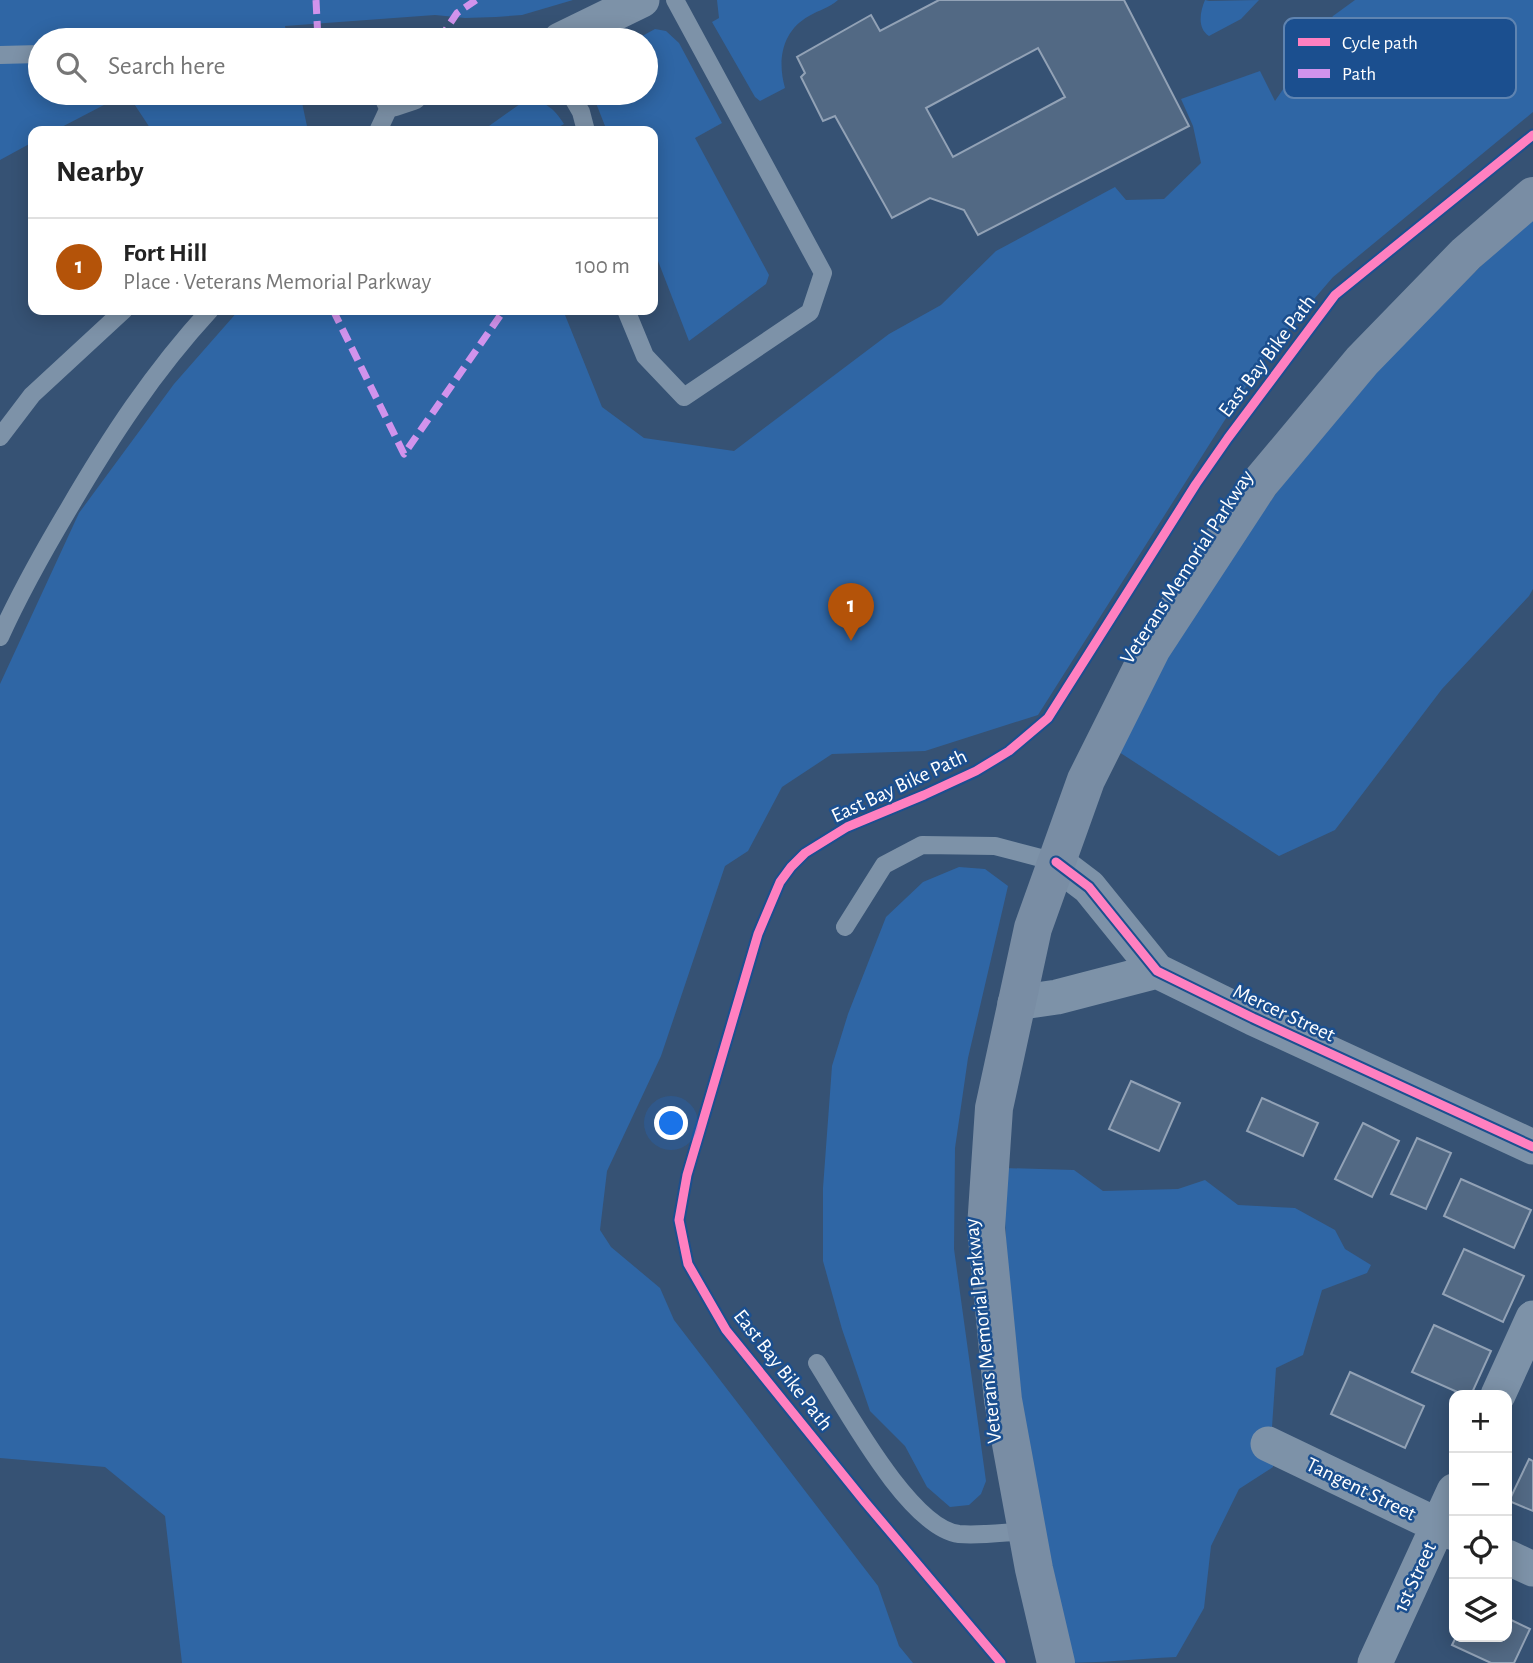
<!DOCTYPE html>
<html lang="en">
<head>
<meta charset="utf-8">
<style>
  :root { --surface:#fff; --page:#f6f6f6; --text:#222; --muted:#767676; --line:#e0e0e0; --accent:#b45309 }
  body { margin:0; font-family:"Alegreya Sans",sans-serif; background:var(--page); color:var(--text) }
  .controls { position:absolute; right:21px; bottom:21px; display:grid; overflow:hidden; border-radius:14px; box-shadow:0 4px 18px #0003 }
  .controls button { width:63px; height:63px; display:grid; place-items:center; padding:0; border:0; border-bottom:2px solid var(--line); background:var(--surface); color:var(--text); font:35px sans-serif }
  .you { position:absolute; left:672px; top:1124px; width:24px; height:24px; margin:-18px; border:5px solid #fff; border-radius:50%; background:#1a73e8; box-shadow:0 0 0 10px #1a73e833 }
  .badge { display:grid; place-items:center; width:46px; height:46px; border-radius:50%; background:var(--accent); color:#fff; font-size:23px; font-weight:700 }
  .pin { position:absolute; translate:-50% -58px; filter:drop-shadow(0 2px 4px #0008) }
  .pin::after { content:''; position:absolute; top:37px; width:24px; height:21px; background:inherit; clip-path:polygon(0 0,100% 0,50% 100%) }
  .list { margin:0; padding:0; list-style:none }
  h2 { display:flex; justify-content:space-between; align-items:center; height:91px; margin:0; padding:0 28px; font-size:30px }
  h2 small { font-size:23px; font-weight:400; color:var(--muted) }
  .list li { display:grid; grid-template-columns:46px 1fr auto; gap:21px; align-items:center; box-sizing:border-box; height:98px; padding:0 28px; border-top:2px solid var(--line) }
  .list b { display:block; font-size:26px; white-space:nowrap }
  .list p { margin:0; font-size:23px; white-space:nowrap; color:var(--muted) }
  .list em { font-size:23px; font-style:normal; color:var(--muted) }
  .icon { flex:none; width:38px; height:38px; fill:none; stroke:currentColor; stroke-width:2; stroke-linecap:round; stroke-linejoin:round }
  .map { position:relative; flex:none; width:1533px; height:1663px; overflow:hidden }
  .search { position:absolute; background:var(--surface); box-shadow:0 4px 18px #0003; left:28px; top:28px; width:630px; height:77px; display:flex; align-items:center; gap:18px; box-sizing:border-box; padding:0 24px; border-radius:38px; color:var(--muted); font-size:26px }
  .panel { position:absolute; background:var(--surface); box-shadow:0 4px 18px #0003; left:28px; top:126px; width:630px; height:189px; border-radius:14px }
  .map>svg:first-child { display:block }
  .green { fill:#2f66a5 }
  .building { fill:#526984; stroke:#92a2b6; stroke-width:2; fill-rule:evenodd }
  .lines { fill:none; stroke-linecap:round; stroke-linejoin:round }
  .service { stroke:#7d92a8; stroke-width:18 }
  .minor { stroke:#7d92a8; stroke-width:35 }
  .secondary { stroke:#798da4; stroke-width:38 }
  .quiet { stroke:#d193ec; stroke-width:7; stroke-dasharray:14 7; stroke-linecap:butt }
  .cycleway-casing { stroke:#1b4f8f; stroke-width:13 }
  .cycleway { stroke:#ff80c0; stroke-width:9 }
  .labels { text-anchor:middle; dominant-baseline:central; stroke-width:5; stroke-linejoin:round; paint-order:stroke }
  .street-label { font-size:21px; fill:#fff; stroke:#1b4f8f }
  .key { fill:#1b4f8f; stroke:#5f84b1; stroke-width:2 }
  .key-label { font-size:19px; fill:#fff }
</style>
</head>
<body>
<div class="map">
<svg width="1533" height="1663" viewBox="0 0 1533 1663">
  <rect width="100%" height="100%" fill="#365274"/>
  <path class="green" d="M0,0H573L522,15L496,17L465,18L435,15L285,26L288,40H40V93H127L54,131H33V142L0,160Z
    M717,0H838C829,8 819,10 809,16C782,31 777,60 785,88L760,101L755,97L712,22L719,18Z
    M1205,0L1209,1L1259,0L1241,19L1209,36C1197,28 1200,12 1205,0Z
    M1355,0H1533V112L1333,277L1266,355L1038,715L925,751L832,754L782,787L748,851L725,866L661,1056L607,1171L600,1230L611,1247L660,1288L674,1320L878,1586L899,1646L913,1663H182L165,1516L105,1467L0,1458V684L79,513L174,384L239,310H563L602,407L644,438L734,451L889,334L941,305L996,251L1115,187L1126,200L1164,199L1201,163L1193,126L1181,99L1260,71L1275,101L1333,16Z
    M655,29L666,31L679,43L722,123L695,138L769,275L766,284L689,341L653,248V131H607L592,93H646V40H635Z
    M127,93H300L308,131H152Z
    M527,99C546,102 554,108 564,124L552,131H482Z
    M1533,215V589L1529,596L1442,689L1335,830L1279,856L1119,752L1139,680L1303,457L1367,378Z
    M959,867L985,869L1008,886L968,1058L955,1148L954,1249L986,1481L981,1494L969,1505L950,1507L927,1487L905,1446L870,1411L842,1329L823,1261V1188L832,1066L848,1014L886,917L923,882Z
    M1003,1168L1074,1170L1103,1191L1178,1189L1205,1180L1238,1205L1295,1208L1335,1230L1345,1249L1371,1265L1367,1273L1322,1290L1303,1355L1276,1368L1272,1427L1273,1467L1239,1489L1211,1546L1204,1608L1176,1657C1137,1659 1099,1663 1059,1663L1013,1412Z"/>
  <path class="building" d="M939,0H1124L1189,126L978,235L964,210L930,198L892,218L835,116L823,121L801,77L805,73L797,57L871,15L880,31ZM1038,48L1065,97L953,157L926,108Z
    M1131,1081L1180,1103L1159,1151L1109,1129Z
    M1262,1098L1318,1123L1303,1156L1247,1131Z
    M1363,1123L1399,1141L1372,1197L1335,1179Z
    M1417,1138L1451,1153L1426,1209L1391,1194Z
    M1461,1179L1531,1210L1514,1248L1444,1216Z
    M1464,1249L1524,1276L1503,1322L1443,1294Z
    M1434,1325L1491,1351L1471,1395H1464L1412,1372Z
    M1350,1372L1424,1406L1405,1448L1331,1414Z
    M1529,1459L1533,1461V1511L1509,1501Z
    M1507,1618L1530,1629L1514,1663H1491L1452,1645L1456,1637H1507Z"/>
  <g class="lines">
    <path class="service" d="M0,55L40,54
      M570,93L581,112L586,131
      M378,131L393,99L388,95
      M626,310L645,356L684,397L810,312L823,273L675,0
      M0,437L32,395L124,310
      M0,637C20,593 43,552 68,510C110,438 153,372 210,310
      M845,927L884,865L922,845L995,846L1056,862
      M817,1363C844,1405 909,1528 959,1534C981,1536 1006,1532 1028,1531"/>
    <path class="minor" d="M560,40L642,0
      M393,99L411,93
      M1056,862L1089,887L1157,971L1253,1018L1533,1147
      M1015,1003L1057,997L1157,971
      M1498,1395L1533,1318
      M1268,1444L1454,1533
      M1507,1557L1533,1569
      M1375,1663L1454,1491"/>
    <path class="secondary" d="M1056,1663L1034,1569L1003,1400L986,1228L994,1108L1033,928L1086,780L1152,648L1260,483L1362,361L1466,254L1533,196"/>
    <path class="quiet" d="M316,0L318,40
      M439,40L457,13L476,0
      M393,99L398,93
      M333,310L404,454L504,310"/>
    <defs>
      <path id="cycleway" d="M1056,862L1089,887L1157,971L1253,1018L1533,1147
        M1001,1663L865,1502L726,1330L688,1264L679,1220L687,1175L758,934L780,882L791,867L805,853L847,827L924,795L976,771L1009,751L1048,718L1196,484L1228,438L1335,295L1533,135"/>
    </defs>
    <use href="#cycleway" class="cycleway-casing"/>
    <use href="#cycleway" class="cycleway"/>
  </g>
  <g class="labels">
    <g class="street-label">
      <text transform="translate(1267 356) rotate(-53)">East Bay Bike Path</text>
      <text transform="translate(1187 567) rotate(-57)">Veterans Memorial Parkway</text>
      <text transform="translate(899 786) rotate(-25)">East Bay Bike Path</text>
      <text transform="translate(1284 1013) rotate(25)">Mercer Street</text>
      <text transform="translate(983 1331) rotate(-96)">Veterans Memorial Parkway</text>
      <text transform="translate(783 1370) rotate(52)">East Bay Bike Path</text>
      <text transform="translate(1361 1489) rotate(26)">Tangent Street</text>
      <text transform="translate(1415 1577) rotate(-65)">1st Street</text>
    </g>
  </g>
  <rect x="1284" y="18" width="232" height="80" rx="10" class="key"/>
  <rect x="1298" y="38" width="32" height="8" fill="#ff80c0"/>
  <rect x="1298" y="69" width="32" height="9" fill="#d193ec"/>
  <g class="key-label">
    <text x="1342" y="49">Cycle path</text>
    <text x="1342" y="80">Path</text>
  </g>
</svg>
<div class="controls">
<button>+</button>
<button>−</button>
<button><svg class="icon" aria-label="locate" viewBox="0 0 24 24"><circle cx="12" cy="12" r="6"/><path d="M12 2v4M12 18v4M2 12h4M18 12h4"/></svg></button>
<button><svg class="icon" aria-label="layers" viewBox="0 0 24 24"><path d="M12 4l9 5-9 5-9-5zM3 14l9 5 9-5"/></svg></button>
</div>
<div class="you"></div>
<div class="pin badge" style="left:851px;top:641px">1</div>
<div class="search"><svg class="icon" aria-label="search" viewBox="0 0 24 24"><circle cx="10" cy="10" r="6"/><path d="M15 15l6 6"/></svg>Search here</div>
<section class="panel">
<h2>Nearby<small></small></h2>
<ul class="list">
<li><span class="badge">1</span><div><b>Fort Hill</b><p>Place · Veterans Memorial Parkway</p></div><em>100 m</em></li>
</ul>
</section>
</div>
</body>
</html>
